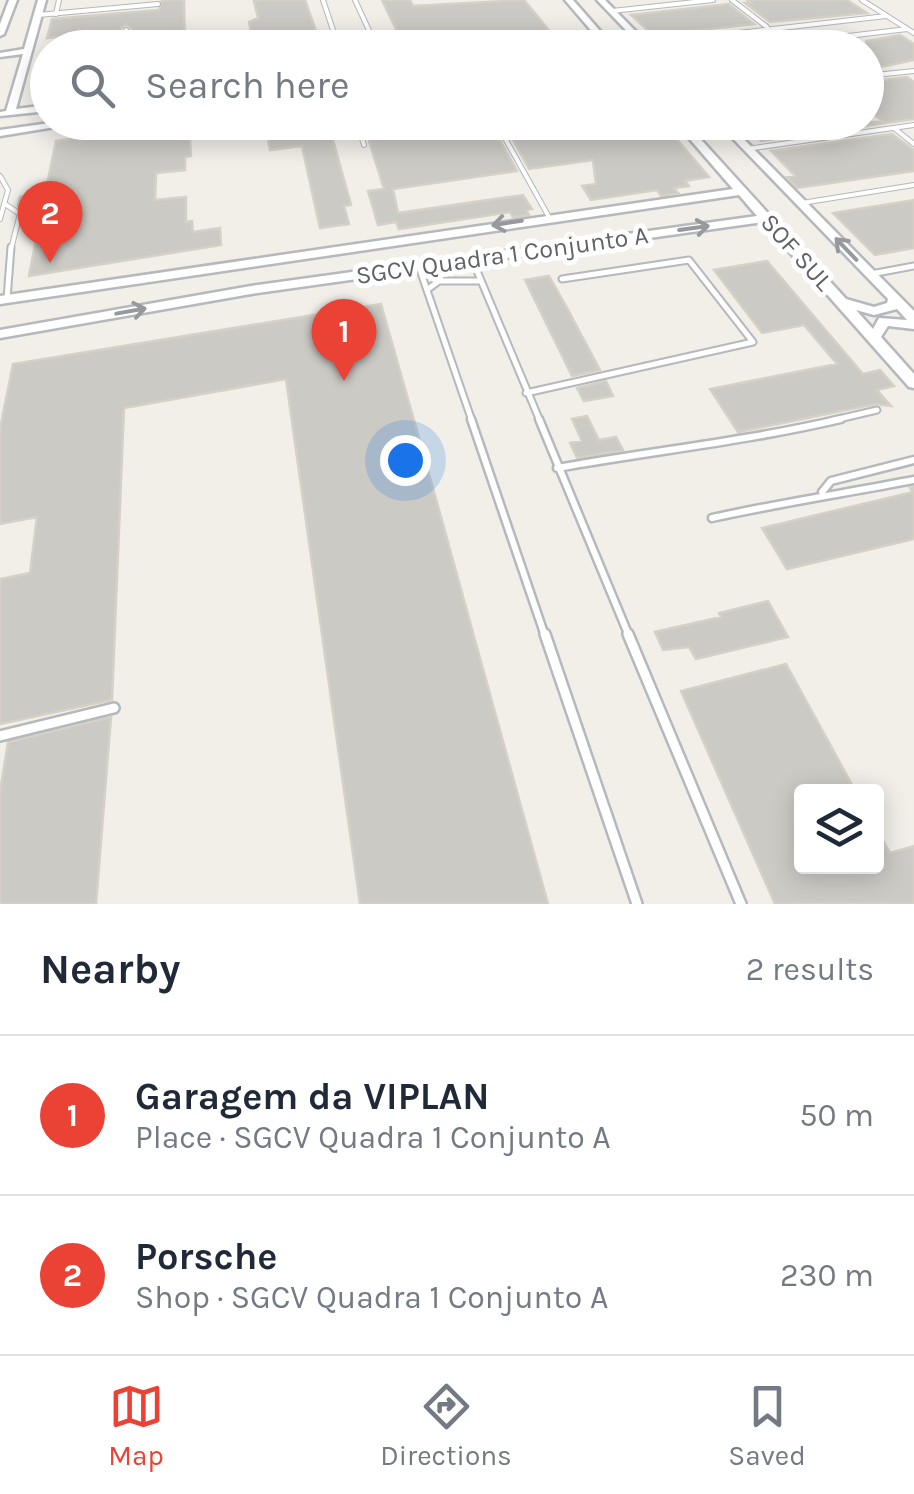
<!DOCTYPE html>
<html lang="en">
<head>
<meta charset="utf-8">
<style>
  :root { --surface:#fff; --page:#f2f2f3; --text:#1f2937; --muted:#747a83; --line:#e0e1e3; --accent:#ea4335 }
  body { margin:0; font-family:Karla,sans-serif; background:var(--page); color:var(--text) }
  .controls { position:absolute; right:30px; bottom:30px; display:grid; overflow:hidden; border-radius:10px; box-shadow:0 5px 25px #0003 }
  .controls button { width:90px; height:90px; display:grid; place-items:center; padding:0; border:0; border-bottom:2px solid var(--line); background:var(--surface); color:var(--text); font:50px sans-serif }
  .you { position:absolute; left:405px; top:460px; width:35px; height:35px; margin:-25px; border:8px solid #fff; border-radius:50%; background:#1a73e8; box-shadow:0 0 0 15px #1a73e833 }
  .badge { display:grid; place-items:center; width:65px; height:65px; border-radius:50%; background:var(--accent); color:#fff; font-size:32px; font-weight:700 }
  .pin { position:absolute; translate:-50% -82px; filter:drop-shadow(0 2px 5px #0008) }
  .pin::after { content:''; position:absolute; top:52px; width:35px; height:30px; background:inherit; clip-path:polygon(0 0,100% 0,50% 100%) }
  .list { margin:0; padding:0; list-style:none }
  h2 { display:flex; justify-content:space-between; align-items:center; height:130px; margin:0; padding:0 40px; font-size:42px }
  h2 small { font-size:32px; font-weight:400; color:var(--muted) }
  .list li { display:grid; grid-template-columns:65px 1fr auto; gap:30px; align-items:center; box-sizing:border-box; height:160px; padding:0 40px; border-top:2px solid var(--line) }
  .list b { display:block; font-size:38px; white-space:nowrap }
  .list p { margin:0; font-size:32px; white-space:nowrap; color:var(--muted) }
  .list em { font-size:32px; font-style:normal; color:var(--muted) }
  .icon { flex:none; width:55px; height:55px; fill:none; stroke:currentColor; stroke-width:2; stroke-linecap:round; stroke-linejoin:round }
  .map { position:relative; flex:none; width:914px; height:904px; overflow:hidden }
  .search { position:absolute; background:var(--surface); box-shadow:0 5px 25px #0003; left:30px; right:30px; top:30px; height:110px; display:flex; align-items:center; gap:25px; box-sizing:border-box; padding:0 35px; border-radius:55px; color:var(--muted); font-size:38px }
  .sheet { height:450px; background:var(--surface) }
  nav { display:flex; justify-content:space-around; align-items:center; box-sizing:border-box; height:140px; border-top:2px solid var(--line); background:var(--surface); font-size:28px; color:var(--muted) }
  nav a { display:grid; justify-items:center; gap:5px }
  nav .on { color:var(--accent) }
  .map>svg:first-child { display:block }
  .building { fill:#cccac5; stroke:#d6d1c6; stroke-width:2.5 }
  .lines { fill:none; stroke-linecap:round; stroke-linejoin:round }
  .service-far3-casing { stroke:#b5b8bc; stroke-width:6 }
  .service-far2-casing { stroke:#b5b8bc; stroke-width:9 }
  .service-far1-casing { stroke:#b5b8bc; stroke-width:11 }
  .service-casing { stroke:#b5b8bc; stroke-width:14 }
  .tertiary-casing { stroke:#b5b8bc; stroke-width:5 }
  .service-far3 { stroke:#fff; stroke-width:4 }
  .service-far2 { stroke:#fff; stroke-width:5 }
  .service-far1 { stroke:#fff; stroke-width:6 }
  .service { stroke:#fff; stroke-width:9 }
  .tertiary { fill:#fff; fill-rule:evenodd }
  .oneway { stroke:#979a9d }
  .labels { text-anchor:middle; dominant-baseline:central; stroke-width:10; stroke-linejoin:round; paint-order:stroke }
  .far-street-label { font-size:25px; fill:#5f6368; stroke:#fff }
</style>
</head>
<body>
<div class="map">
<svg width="914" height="904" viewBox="0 0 914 904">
  <rect width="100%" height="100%" fill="#f1efe8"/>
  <path class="building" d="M162,0H184L185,48H129L132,29L126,24L121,28L117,48H57L60,37L47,38L52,19L159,10Z
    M262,0H305L322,48H254L249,22L258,18L254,1Z
    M382,0H410L413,6L524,0L557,40L489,48H405Z
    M747,0H847L867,13L770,22L745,3H751Z
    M729,4L754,24L653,35L631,15Z
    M900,35L914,44V60L866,70V41Z
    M907,77L914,82V119L761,141L742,122H884L866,109V82Z
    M265,122H328L351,205L344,206L349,224L320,228L302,146L270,150Z
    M363,122H490L517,171L393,189L398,213L523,195L532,209L526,210L529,215L513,217L510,212L399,229L396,222L378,225L368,191L384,189Z
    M503,122H662L709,177L685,181L689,186L674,188L678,193L661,196L657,190L591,200L582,186L596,184L593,160L529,169Z
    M189,125L191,156L185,157V170L156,173L155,200L186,197V222L192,221L193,232L220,228L221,245L29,276L42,209L25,211L18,206L20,197L45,194L56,141Z
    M892,134L914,150V171L797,188L787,177L795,176L771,151Z
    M914,200V248L875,255L833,213Z
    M767,261L863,374L880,370L894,386L877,390L891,406L876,404L738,432L710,389L837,364L804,325L762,333L714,270Z
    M549,276L566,306L600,370L572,376L525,280Z
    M381,304L423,452L548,904H360L286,379L124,408L112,700L0,724V579L30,573L37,517L0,524V429L13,364Z
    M606,381L613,396L584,401L577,388Z
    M587,416L599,440L616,437L623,450L577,458L570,443L582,441L572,419Z
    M914,487V539L787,569L762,528L913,492L910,488Z
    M768,601L788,637L696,659L689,647L663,650L655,632L721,617L719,613Z
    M786,664L856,792H802V866H876V828L890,853L914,846V904H775L681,691Z
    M111,717L96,904H0V792L8,742Z"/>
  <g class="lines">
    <defs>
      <path id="service-far3" d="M323,0L339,48
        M355,0L377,48
        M732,0L767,27
        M862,0L914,33
        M612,11L713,0
        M56,14L59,0
        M38,15L158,4
        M644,44L886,16
        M123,48L126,30
        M747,48L907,29
        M866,76L914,71
        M357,122L364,145
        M496,122L549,217
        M894,128L914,144
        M747,149L914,125
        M0,176L8,190L0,219
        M802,203L914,185
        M5,204L20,214L11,249"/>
      <path id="service-far2" d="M472,259L540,421
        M419,267L472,421
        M871,274L914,266
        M428,289L439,281H479
        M7,299L11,247
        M526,393L753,342L689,260L562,279
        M830,421L877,410"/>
      <path id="service-far1" d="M471,419L545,636
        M539,419L629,636
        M557,468C652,451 747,441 841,419
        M822,492L831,481L914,460
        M712,518C780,503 846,493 914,480"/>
      <path id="service" d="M545,634L637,904
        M628,634L741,904
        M0,736L114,708"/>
      <path id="tertiary" d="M9,0H17L4,34L0,36V24Z
        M38,0H46L16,109L48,105V111L0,116V112L6,111L23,54L0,57V53L24,49Z
        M565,0H573L615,48H606Z
        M597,0H605L652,48H643Z
        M57,122H86L0,136V130Z
        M675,122H685L846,299L874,307L887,303L888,299L717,122H727L914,311V329L888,326L881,337L914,374V388L909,387L763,222L251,294L0,338V330L251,286L757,216L739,195L0,304V296L733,189ZM897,309L907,320L879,318L873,329L856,310L874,315Z"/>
    </defs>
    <use href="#service-far3" class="service-far3-casing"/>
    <use href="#service-far2" class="service-far2-casing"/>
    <use href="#service-far1" class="service-far1-casing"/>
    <use href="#service" class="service-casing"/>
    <use href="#tertiary" class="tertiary-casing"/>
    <use href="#service-far3" class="service-far3"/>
    <use href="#service-far2" class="service-far2"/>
    <use href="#service-far1" class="service-far1"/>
    <use href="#service" class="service"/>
    <use href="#tertiary" class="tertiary"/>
  </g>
  <defs><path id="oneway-shaft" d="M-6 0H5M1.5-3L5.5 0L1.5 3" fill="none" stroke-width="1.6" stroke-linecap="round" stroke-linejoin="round" transform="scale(2.5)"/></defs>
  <g class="oneway">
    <use href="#oneway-shaft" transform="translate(507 223) rotate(171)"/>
    <use href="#oneway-shaft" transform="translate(694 228) rotate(-8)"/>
    <use href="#oneway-shaft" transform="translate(846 249) rotate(-134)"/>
    <use href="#oneway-shaft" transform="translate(131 311) rotate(-10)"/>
  </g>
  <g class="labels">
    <g class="far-street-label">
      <text transform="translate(797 252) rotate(48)">SOF SUL</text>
      <text transform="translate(502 255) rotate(-8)">SGCV Quadra 1 Conjunto A</text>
    </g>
  </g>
</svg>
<div class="controls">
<button><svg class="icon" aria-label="layers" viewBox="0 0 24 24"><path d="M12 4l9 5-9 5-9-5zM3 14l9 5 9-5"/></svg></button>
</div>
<div class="you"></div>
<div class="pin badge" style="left:344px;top:381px">1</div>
<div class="pin badge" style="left:50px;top:263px">2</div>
<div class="search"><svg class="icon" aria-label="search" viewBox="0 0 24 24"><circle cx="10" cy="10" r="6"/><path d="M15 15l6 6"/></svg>Search here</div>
</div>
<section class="sheet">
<h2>Nearby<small>2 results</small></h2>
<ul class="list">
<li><span class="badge">1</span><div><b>Garagem da VIPLAN</b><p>Place · SGCV Quadra 1 Conjunto A</p></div><em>50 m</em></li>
<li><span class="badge">2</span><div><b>Porsche</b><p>Shop · SGCV Quadra 1 Conjunto A</p></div><em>230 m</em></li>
</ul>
</section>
<nav>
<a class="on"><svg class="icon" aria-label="map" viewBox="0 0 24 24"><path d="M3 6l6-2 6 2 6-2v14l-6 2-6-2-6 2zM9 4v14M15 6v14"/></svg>Map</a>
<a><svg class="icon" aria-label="directions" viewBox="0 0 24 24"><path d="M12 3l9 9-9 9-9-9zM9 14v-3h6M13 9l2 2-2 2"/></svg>Directions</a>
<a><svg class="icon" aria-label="saved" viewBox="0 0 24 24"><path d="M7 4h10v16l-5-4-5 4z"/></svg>Saved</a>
</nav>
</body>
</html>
